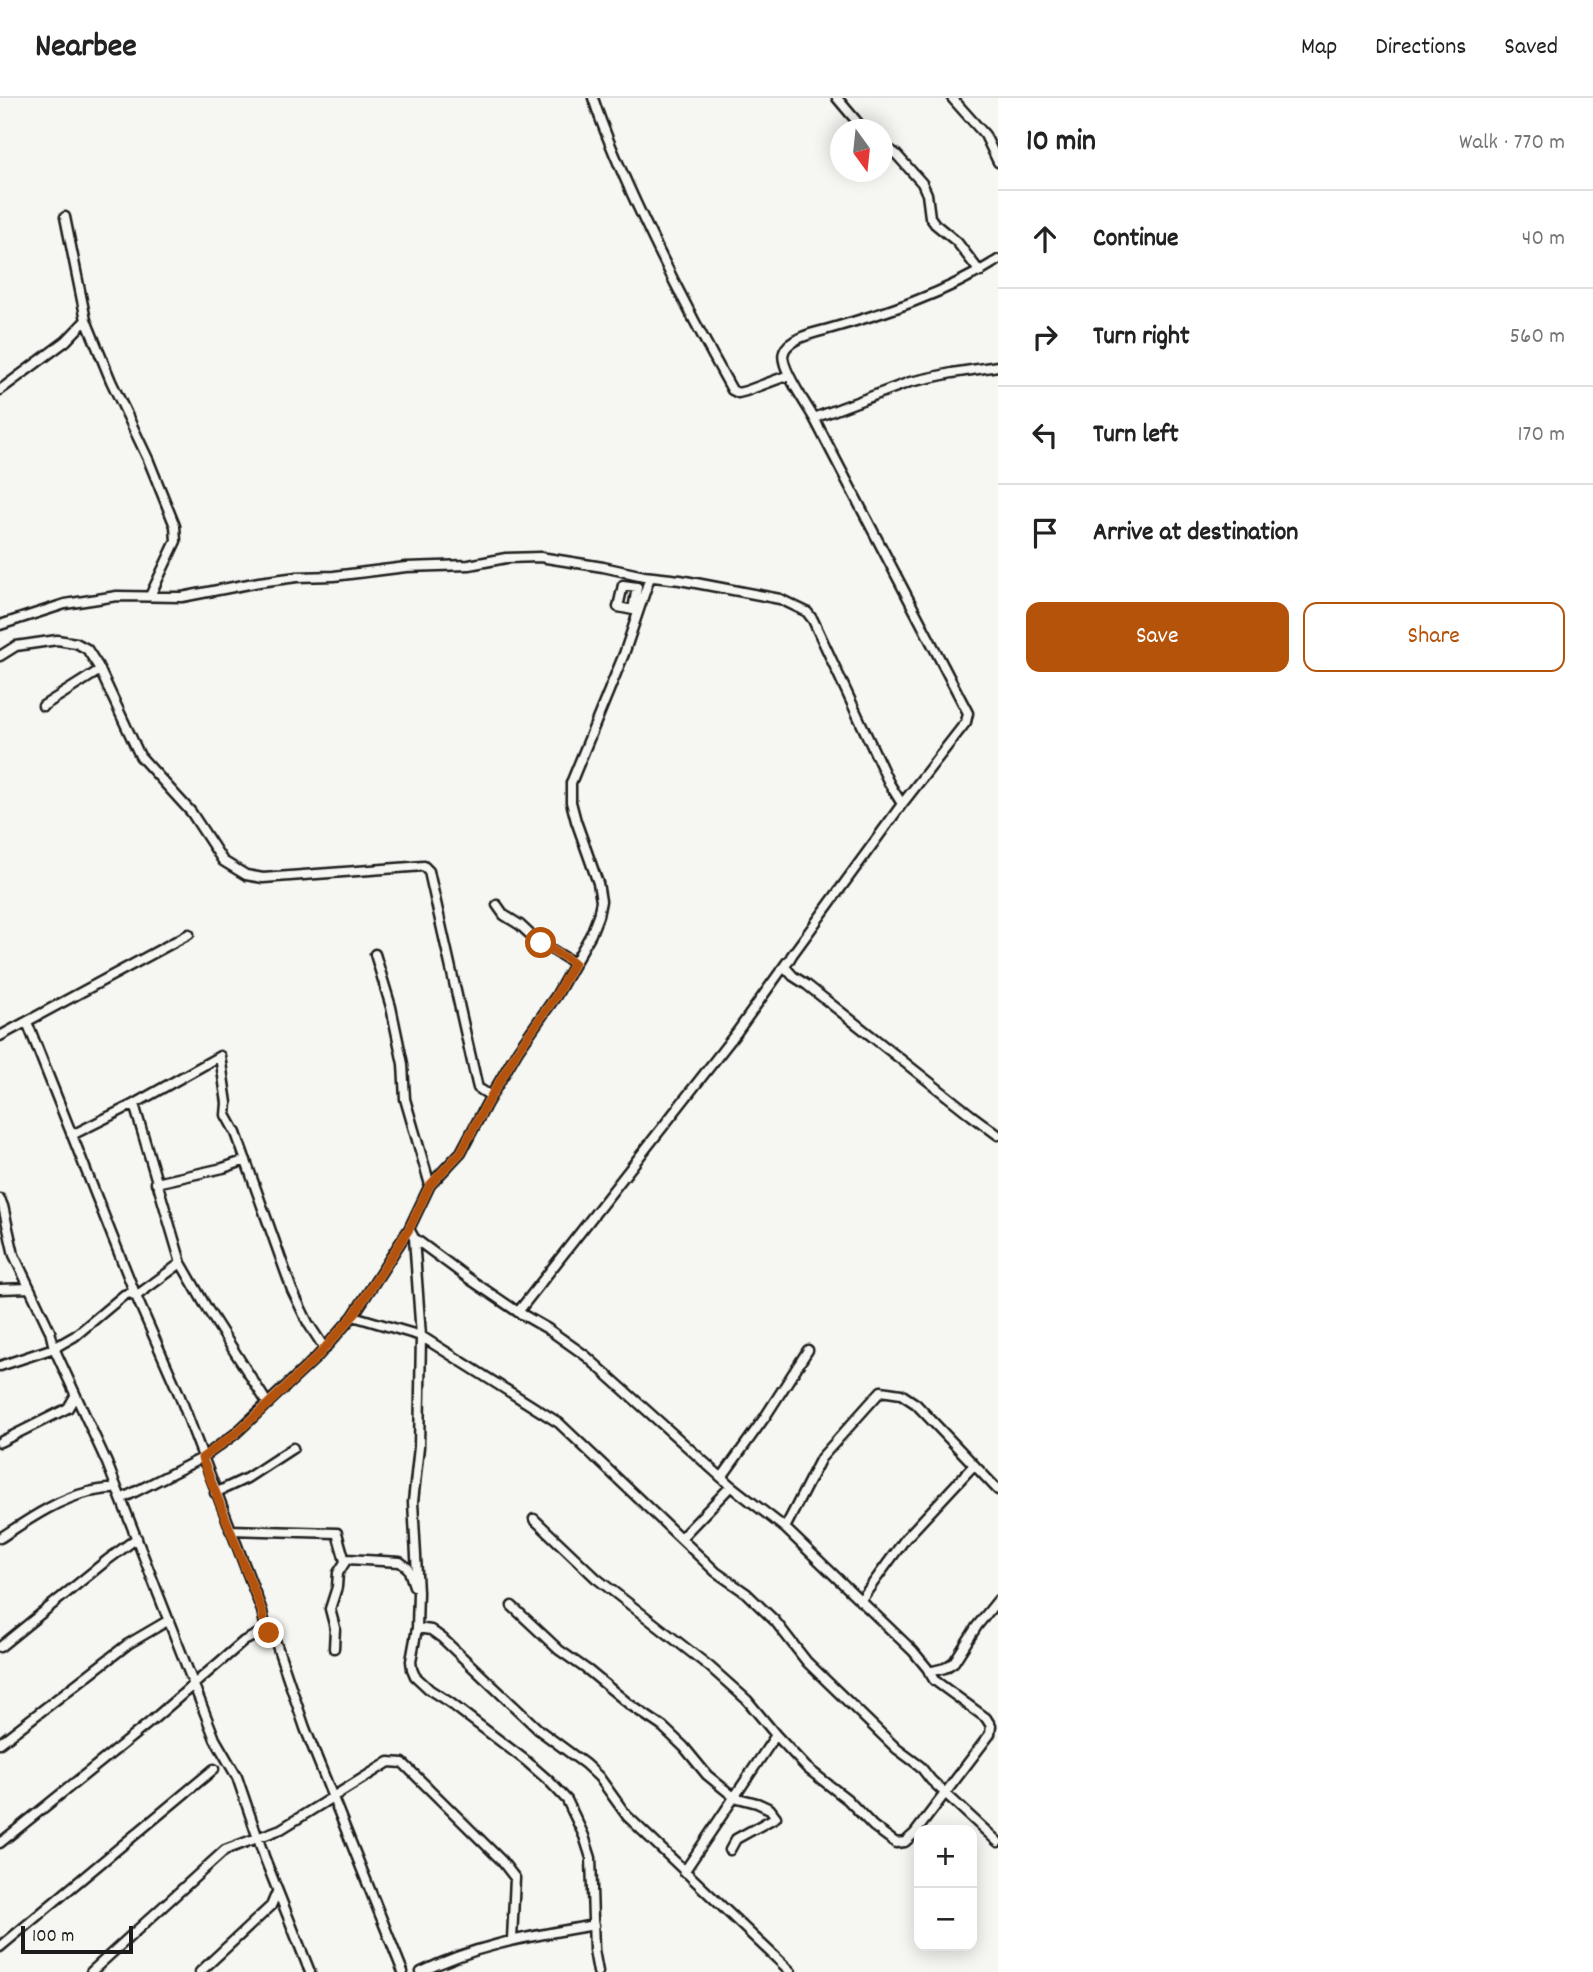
<!DOCTYPE html>
<html lang="en">
<head>
<meta charset="utf-8">
<style>
  :root { --surface:#fff; --page:#f6f6f6; --text:#222; --muted:#767676; --line:#e0e0e0; --accent:#b45309 }
  body { margin:0; font-family:Dekko,sans-serif; background:var(--page); color:var(--text) }
  .controls { position:absolute; right:21px; bottom:21px; display:grid; overflow:hidden; border-radius:14px; box-shadow:0 4px 18px #0003 }
  .controls button { width:63px; height:63px; display:grid; place-items:center; padding:0; border:0; border-bottom:2px solid var(--line); background:var(--surface); color:var(--text); font:35px sans-serif }
  .compass { position:absolute; left:830px; top:21px; width:63px; height:63px; border-radius:50%; background:var(--surface); box-shadow:0 4px 18px #0003; rotate:165deg }
  .scale { position:absolute; left:21px; bottom:18px; width:112px; box-sizing:border-box; padding-left:7px; border:4px solid #1c1c1c; border-top:0; font-size:19px; line-height:24px; white-space:nowrap; color:#1c1c1c; -webkit-text-stroke:5px #f6f6f2; paint-order:stroke }
  .stop { position:absolute; width:21px; height:21px; margin:-16px; border:5px solid #b45309; border-radius:50%; background:#fff }
  .stop.end { background:#b45309; border-color:#fff; box-shadow:0 2px 7px #0008 }
  .list { margin:0; padding:0; list-style:none }
  h2 { display:flex; justify-content:space-between; align-items:center; height:91px; margin:0; padding:0 28px; font-size:30px }
  h2 small { font-size:23px; font-weight:400; color:var(--muted) }
  .list li { display:grid; grid-template-columns:46px 1fr auto; gap:21px; align-items:center; box-sizing:border-box; height:98px; padding:0 28px; border-top:2px solid var(--line) }
  .list b { display:block; font-size:26px; white-space:nowrap }
  .list em { font-size:23px; font-style:normal; color:var(--muted) }
  .actions { display:flex; gap:14px; padding:21px 28px }
  .actions a { flex:1; padding:16px 0; border:2px solid var(--accent); border-radius:14px; text-align:center; font-size:24px; color:var(--accent) }
  .actions .main { background:var(--accent); color:#fff }
  .icon { flex:none; width:38px; height:38px; fill:none; stroke:currentColor; stroke-width:2; stroke-linecap:round; stroke-linejoin:round }
  .map { position:relative; flex:none; width:998px; height:1874px; overflow:hidden }
  header { display:flex; align-items:center; gap:42px; box-sizing:border-box; height:98px; padding:0 35px; background:var(--surface); border-bottom:2px solid var(--line) }
  header strong { font-size:33px }
  nav { display:flex; gap:38px; margin-inline-start:auto; font-size:24px }
  main { display:flex }
  aside { flex:1; background:var(--surface) }
  .map>svg:first-child { display:block }
  .lines { fill:none; stroke-linecap:round; stroke-linejoin:round }
  .minor-casing { stroke:#1c1c1c; stroke-width:13 }
  .minor { stroke:#f6f6f2; stroke-width:8 }
  .route { stroke:#b45309; stroke-width:9 }
</style>
</head>
<body>
<header>
<strong>Nearbee</strong>
<nav><a>Map</a><a>Directions</a><a>Saved</a></nav>
</header>
<main>
<div class="map">
<svg width="998" height="1874" viewBox="0 0 998 1874">
  <rect width="100%" height="100%" fill="#f6f6f2"/>
  <filter id="ink" filterUnits="userSpaceOnUse"><feTurbulence type="fractalNoise" baseFrequency=".0143" numOctaves="2"/><feDisplacementMap in="SourceGraphic" scale="14" xChannelSelector="R" yChannelSelector="G"/><feConvolveMatrix kernelMatrix="1 2 1 2 8 2 1 2 1" color-interpolation-filters="sRGB"/></filter>
  <g filter="url(#ink)">
    <g class="lines">
      <defs>
        <path id="minor" d="M593,0C607,43 626,84 645,124C672,181 701,237 732,292L738,295L746,293L789,277
          M837,0L864,32
          M952,0L985,37L998,64
          M883,47L896,56L922,85L927,96L930,119L935,126L957,144L980,174
          M65,119L86,222L111,283L148,361L175,428L176,443L150,498
          M998,268L952,275L910,284L814,320L968,615L966,624L902,706L792,857L785,869L793,878L807,887L971,1017L998,1037
          M0,292L66,243L86,222
          M814,320C807,307 778,267 784,254C788,241 813,235 825,232C885,215 945,196 998,162
          M623,487L637,489L633,512L618,509Z
          M0,527L65,506L117,498L182,499L259,484L297,479L334,478L406,469L469,467L506,460L540,459L603,469L644,478L680,482L780,501L807,514L813,522L889,685L902,706
          M0,558L16,548L57,542L76,545L87,551L98,568L140,658L191,714L223,763L246,777L263,780L424,768L429,773L430,778L477,986L478,990L491,998
          M43,608L100,572
          M497,807L504,817L520,827L536,842L574,865
          M375,856L391,909L403,966L405,1001L430,1087
          M27,924L136,1198L181,1165
          M0,938L189,836
          M134,1006L181,1165L208,1212L268,1306
          M72,1037L134,1006L220,958L227,1005L226,1017L236,1035L292,1192L308,1225L325,1251
          M156,1085L223,1070L246,1062
          M0,1101L3,1108L14,1157L50,1233L54,1250L107,1365L215,1641L237,1679L265,1761L310,1874
          M409,1131L414,1140L468,1180L518,1214L548,1231L586,1258L731,1388L785,1430L913,1553L927,1570L934,1582L986,1620L991,1628L990,1636L915,1735L905,1744L896,1745L873,1728L847,1701L807,1670L776,1637L747,1602L710,1569L596,1480L534,1421
          M414,1140L421,1238L419,1349L413,1404L418,1494L417,1530L411,1563L412,1571L415,1578L430,1592L449,1604L525,1662L549,1683L567,1702L584,1738L591,1760L594,1852L598,1874
          M0,1191L29,1190
          M518,1214L737,934L787,864
          M353,1218L421,1238L559,1325L716,1474L746,1495L775,1523L807,1564L897,1651L920,1668L931,1682L998,1744
          M0,1268L54,1250L75,1238L124,1197L130,1195L136,1198L179,1296L262,1513L266,1532L244,1543L149,1625L0,1745
          M0,1344L68,1310L75,1298
          M722,1379L765,1319L808,1252
          M215,1395L247,1380L293,1350
          M121,1401L202,1360L235,1336L317,1259L353,1218L409,1131L430,1087L461,1054L487,1005L518,952L556,898L591,836L598,818L601,803L598,785L576,723L571,704V685L624,556L650,479
          M785,1430L821,1360L881,1293L901,1296L916,1306L998,1392
          M230,1432L337,1435L345,1463
          M0,1440C28,1422 56,1402 89,1394C98,1392 107,1391 116,1390
          M681,1440L731,1388
          M860,1503L906,1440L974,1367
          M512,1508L559,1552L589,1573L629,1606L663,1629L684,1649L707,1677L734,1699L757,1705L770,1711L776,1719L736,1741L730,1752
          M417,1530L431,1532L442,1540L539,1632L585,1666L599,1679L627,1718L791,1874
          M266,1532L272,1537L275,1542L305,1630L403,1874
          M0,1549L106,1463L137,1440
          M334,1550L335,1530L330,1511L337,1489L338,1475L347,1461L400,1464L408,1470L414,1488
          M929,1574L945,1570L954,1564L977,1528L998,1502
          M0,1645L128,1546L169,1522
          M684,1774L776,1637
          M0,1849L214,1671
          M91,1874L225,1752L281,1731L389,1664L403,1665L501,1762L515,1780L512,1841
          M200,1874L271,1808L277,1794
          M421,1874C478,1846 533,1838 594,1827"/>
      </defs>
      <use href="#minor" class="minor-casing"/>
      <use href="#minor" class="minor"/>
    </g>
  </g>
  <g class="lines" filter="url(#ink)">
    <path class="route" d="M269,1535L266,1532L262,1513L202,1360L235,1336L268,1306L317,1259L353,1218L409,1131L430,1087L461,1054L487,1005L518,952L556,898L574,865L541,845"/>
  </g>
</svg>
<div class="controls">
<button>+</button>
<button>−</button>
</div>
<svg class="compass" viewBox="-18 -18 36 36"><path d="M0-13l5 13h-10z" fill="#e53935"/><path d="M0 13l5-13h-10z" fill="#767676"/></svg>
<div class="scale">100 m</div>
<div class="stop" style="left:541px;top:845px"></div>
<div class="stop end" style="left:269px;top:1535px"></div>
</div>
<aside>
<h2>10 min<small>Walk · 770 m</small></h2>
<ul class="list">
<li><svg class="icon" aria-label="ahead" viewBox="0 0 24 24"><path d="M12 20V5M6 11l6-6 6 6"/></svg><div><b>Continue</b></div><em>40 m</em></li>
<li><svg class="icon" aria-label="right" viewBox="0 0 24 24"><path d="M7 20v-9h11M14 6l5 5-5 5"/></svg><div><b>Turn right</b></div><em>560 m</em></li>
<li><svg class="icon" aria-label="left" viewBox="0 0 24 24"><path d="M17 20v-9H6M10 6l-5 5 5 5"/></svg><div><b>Turn left</b></div><em>170 m</em></li>
<li><svg class="icon" aria-label="arrive" viewBox="0 0 24 24"><path d="M6 21V4h12l-3 4 3 4H6"/></svg><div><b>Arrive at destination</b></div></li>
</ul>
<div class="actions"><a class="main">Save</a><a>Share</a></div>
</aside>
</main>
</body>
</html>
